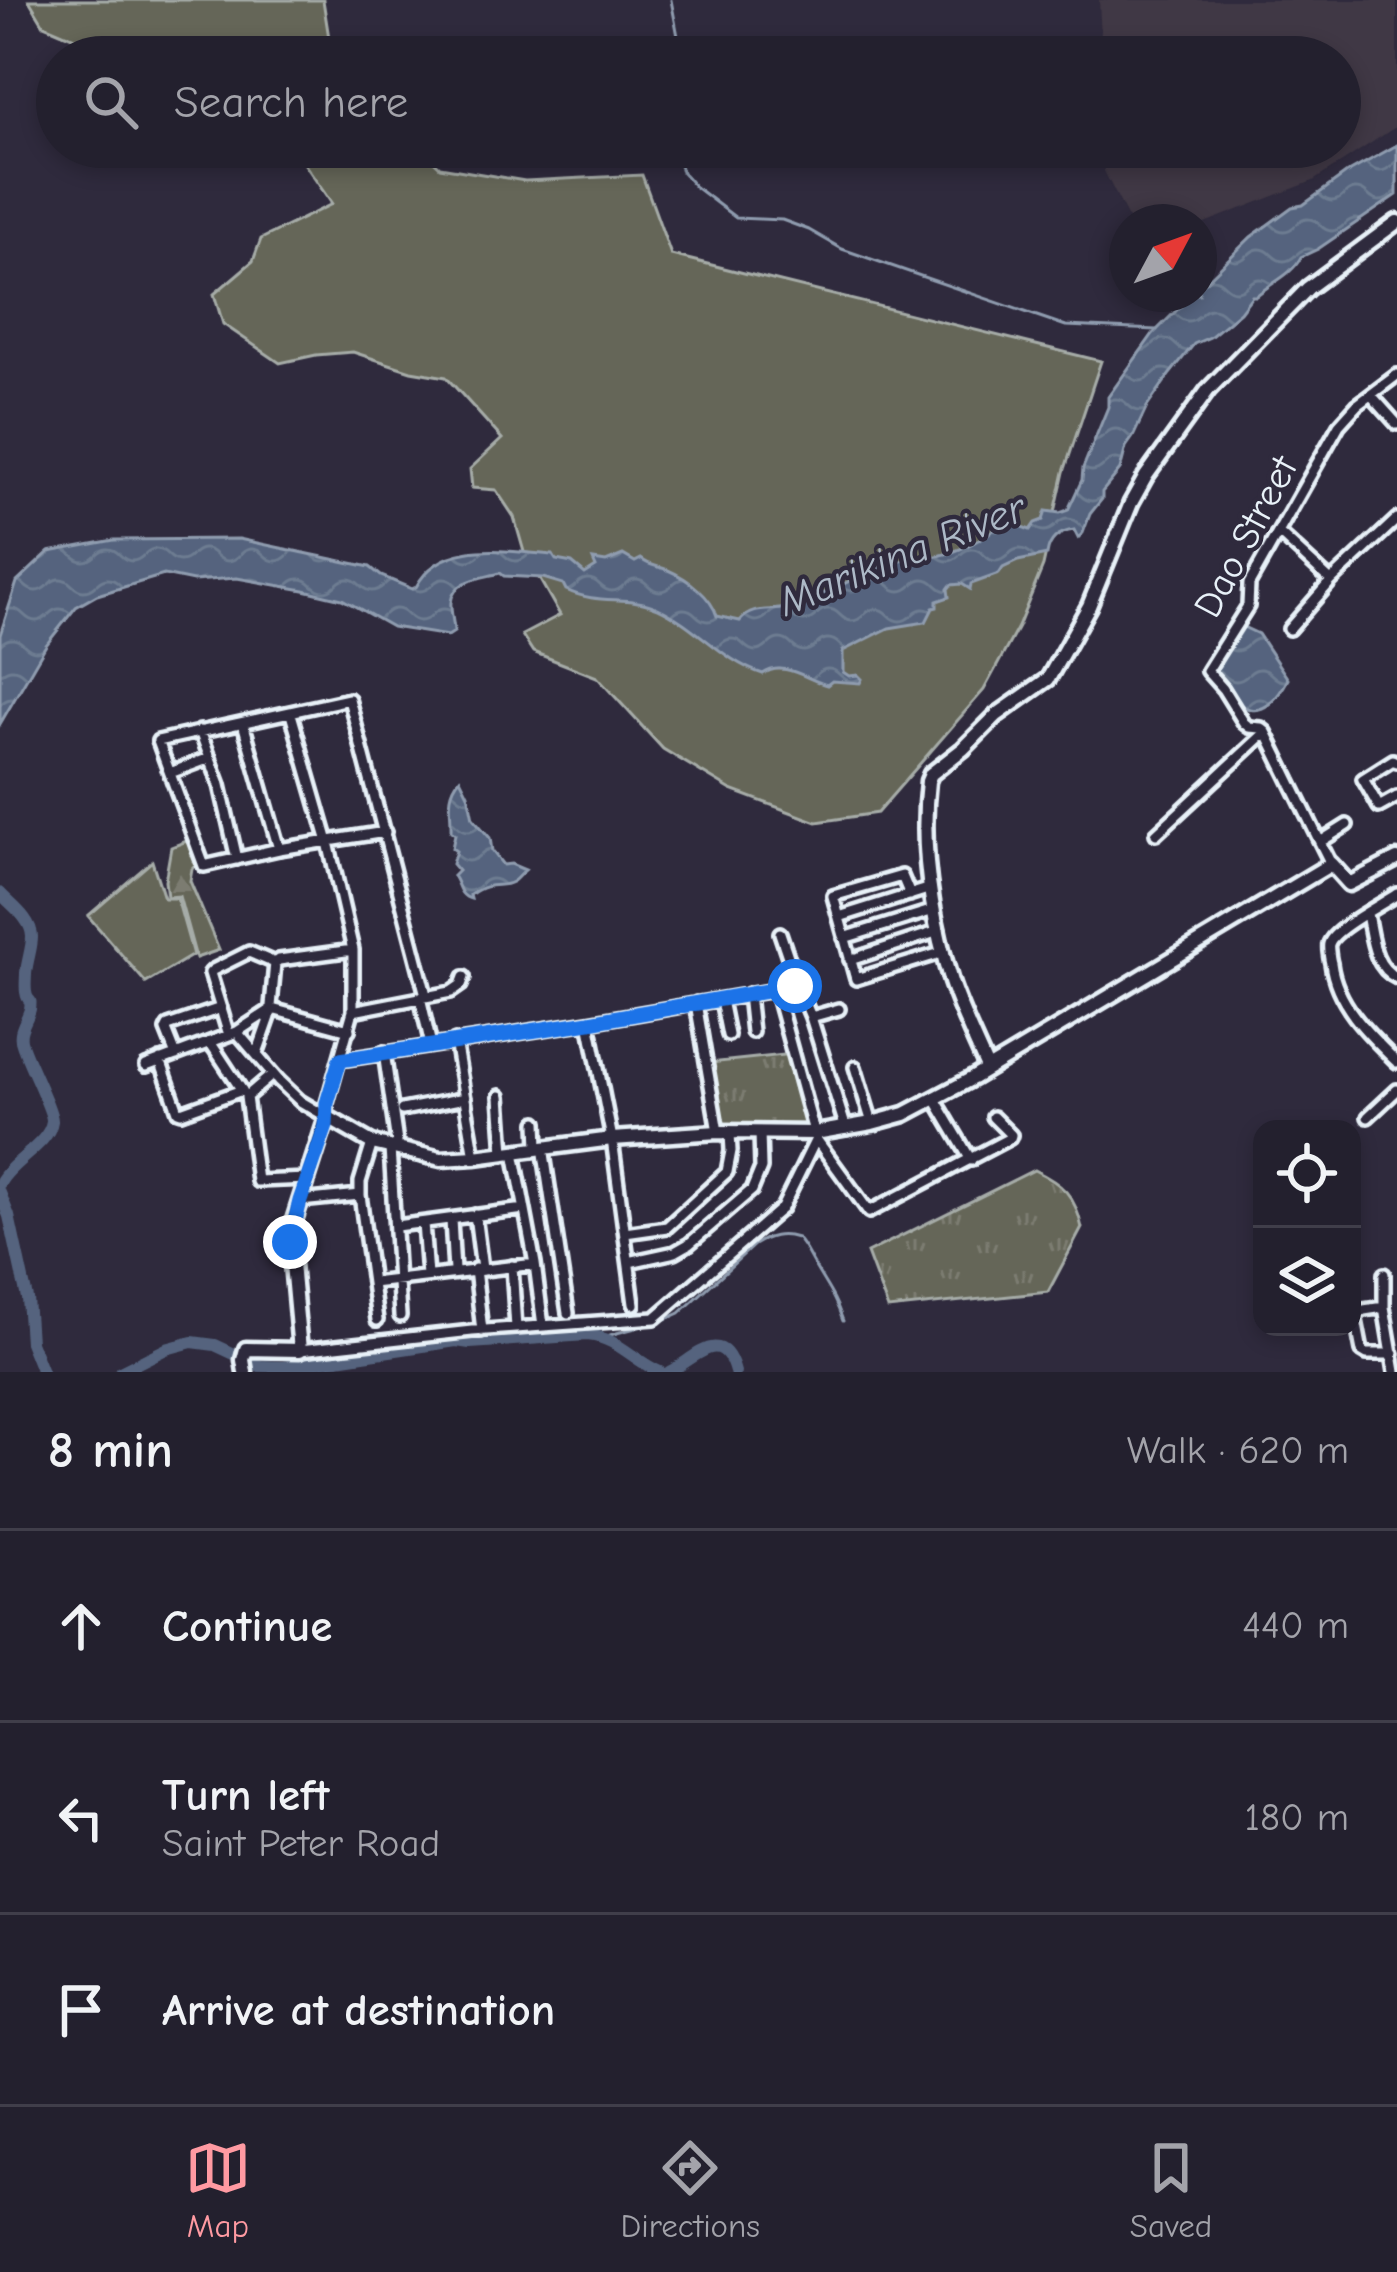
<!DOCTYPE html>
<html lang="en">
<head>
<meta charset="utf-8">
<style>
  :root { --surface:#23202e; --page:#2b2836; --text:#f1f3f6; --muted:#a3a3aa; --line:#403e4a; --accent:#ff9aa2 }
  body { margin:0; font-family:"Comic Neue",sans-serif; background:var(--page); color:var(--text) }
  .controls { position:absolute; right:36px; bottom:36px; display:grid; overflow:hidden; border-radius:24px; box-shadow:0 6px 18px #0003 }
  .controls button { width:108px; height:108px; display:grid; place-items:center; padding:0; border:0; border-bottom:3px solid var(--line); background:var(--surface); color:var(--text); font:60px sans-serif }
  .compass { position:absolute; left:1109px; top:204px; width:108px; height:108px; border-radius:50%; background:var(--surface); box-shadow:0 6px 18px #0003; rotate:49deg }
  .stop { position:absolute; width:36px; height:36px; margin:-27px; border:9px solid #1a73e8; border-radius:50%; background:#fff }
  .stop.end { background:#1a73e8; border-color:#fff; box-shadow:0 3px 12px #0008 }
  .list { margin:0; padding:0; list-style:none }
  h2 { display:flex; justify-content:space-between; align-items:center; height:156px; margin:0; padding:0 48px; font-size:51px }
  h2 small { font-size:39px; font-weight:400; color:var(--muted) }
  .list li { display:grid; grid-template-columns:78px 1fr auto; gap:36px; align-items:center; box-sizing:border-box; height:192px; padding:0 48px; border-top:3px solid var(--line) }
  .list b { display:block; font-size:45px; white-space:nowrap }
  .list p { margin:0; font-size:39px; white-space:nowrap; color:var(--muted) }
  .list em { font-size:39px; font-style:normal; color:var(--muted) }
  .icon { flex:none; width:66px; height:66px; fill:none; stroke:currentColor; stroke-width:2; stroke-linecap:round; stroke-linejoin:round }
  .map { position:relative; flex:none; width:1397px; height:1372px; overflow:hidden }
  .search { position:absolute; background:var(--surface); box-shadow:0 6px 18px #0003; left:36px; right:36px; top:36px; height:132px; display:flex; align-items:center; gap:30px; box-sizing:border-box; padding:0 42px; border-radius:66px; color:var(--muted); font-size:45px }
  .sheet { height:732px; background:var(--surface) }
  nav { display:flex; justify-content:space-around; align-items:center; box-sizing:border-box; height:168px; border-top:3px solid var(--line); background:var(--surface); font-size:33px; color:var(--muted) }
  nav a { display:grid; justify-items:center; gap:6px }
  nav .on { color:var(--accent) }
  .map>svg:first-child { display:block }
  .built { fill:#403844 }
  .green { fill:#656658; stroke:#a6aca8; stroke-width:3 }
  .forest { fill:url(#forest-firs); stroke:#a6aca8; stroke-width:3 }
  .park { fill:url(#park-tufts); stroke:#a6aca8; stroke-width:3 }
  .water { fill:url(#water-waves); stroke:#8f9caf; stroke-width:3 }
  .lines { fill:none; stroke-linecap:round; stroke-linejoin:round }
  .stream { stroke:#8f9caf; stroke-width:3 }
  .river { stroke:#54647e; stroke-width:12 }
  .street-casing { stroke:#e8f1f8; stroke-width:18 }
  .secondary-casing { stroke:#e8f1f8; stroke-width:21 }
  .street { stroke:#2f2a3d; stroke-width:9 }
  .secondary { stroke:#2f2a3d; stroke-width:12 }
  .route { stroke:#1a73e8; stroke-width:15 }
  .labels { text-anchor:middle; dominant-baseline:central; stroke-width:9; stroke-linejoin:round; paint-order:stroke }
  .street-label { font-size:39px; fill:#e8f1f8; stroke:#2f2a3d }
  .water-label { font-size:42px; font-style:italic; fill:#adb9c7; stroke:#2f2a3d }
</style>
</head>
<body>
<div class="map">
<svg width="1397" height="1372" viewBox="0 0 1397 1372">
  <defs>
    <pattern id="forest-firs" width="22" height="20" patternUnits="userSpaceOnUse" patternTransform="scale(3)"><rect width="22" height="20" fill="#656658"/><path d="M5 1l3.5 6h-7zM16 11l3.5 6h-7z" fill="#7b7c71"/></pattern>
    <pattern id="park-tufts" width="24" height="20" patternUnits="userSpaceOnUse" patternTransform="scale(3)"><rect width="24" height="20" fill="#656658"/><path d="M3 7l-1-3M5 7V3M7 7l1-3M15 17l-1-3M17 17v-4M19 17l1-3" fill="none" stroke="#7b7c71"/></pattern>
    <pattern id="water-waves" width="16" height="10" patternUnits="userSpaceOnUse" patternTransform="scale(3)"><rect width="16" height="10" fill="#54647e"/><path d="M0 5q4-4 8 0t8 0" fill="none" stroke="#6d7b91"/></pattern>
  </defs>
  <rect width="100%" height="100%" fill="#2f2a3d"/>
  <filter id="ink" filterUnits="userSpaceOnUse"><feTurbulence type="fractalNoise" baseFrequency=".00833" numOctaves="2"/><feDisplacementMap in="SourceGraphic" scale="24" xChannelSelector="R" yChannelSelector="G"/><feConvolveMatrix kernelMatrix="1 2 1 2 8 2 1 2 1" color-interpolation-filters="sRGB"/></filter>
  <g filter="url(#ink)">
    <path class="built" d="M1099,0H1397V126L1313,181L1199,225V222H1130L1104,171V147H1340V57H1102Z"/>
    <path class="green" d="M29,0H323L332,57H119L44,25Z
      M273,147H419L440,167L525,181L642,175L671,255L1101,361L1064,472L1043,566L1018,627L984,690L877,813L817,822L731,790L663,749L597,677L533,652L522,635L560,615L524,552L514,517L496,490L472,488L470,469L502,439L446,377L411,371L353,352L316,355L280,363L223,324L214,294L253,261L261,239L332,204L297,153Z
      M152,861L164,898H177L193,955L146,983L88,916Z"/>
    <path class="forest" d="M192,839L201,860L192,869L190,881L219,950L196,958L179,896L167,897L165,881L171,847Z"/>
    <path class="park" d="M793,1054L816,1128L720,1129L709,1063Z
      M1034,1170C1063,1184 1075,1195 1082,1228L1048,1292L888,1309L867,1253Z"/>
    <path class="water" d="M1397,145V195L1318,249L1301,257C1292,275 1272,282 1256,296H1252L1240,312L1210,337L1194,344L1170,374L1147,407L1133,437L1126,447L1120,470L1102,492V499L1090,514L1083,533L1078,538L1074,530C1059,532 1049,539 1047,555L1018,561L1003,568L999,574L971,584L970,589L962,584L951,585L948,589L949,597L937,601V607L933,608L926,622L889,628L843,651V672L849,676L858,675L862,679L860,683L832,681L827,685C806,679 783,660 763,674C722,661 697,626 658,608C628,594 599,606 566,590L563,584L543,578L504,576L500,573C483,578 454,579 451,602C450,610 454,623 454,632L448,636L392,627L342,599L304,590L237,578L193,581L164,575L97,595L76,607L46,645L0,724V635L17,582L49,552L114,540L239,539L370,567L381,576L412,589L416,587C442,537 508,552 553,555L556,560L572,563L585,574L596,567L593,560L606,562L623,555L635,562L641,559C651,567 656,565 668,570C689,579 711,597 717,616L740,621C754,605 771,613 791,607C824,596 853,577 886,565C902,559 915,559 931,557C961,553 983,538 1006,521L1030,530L1035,523L1043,520L1046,511L1060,513L1068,510L1082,480L1083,468L1108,407V397L1153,334L1193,294H1199V288L1251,237L1292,207L1303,205L1347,173Z
      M1239,625L1258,634L1288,679C1262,728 1238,713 1215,672L1219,658Z
      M460,778L468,794L473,818L490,838L492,851L503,865L511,864L525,870C520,874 517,879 512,882C500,889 490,880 470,895L471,899C458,896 459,883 453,876L458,871L452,864L456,851L452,848L455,834L451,831C452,812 445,796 460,778Z"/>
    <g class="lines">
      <path class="stream" d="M671,0L682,57
        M675,147L682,172L694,186L736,218L782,220L809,230L842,249L1066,326L1157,330
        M604,1337C629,1328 657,1325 680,1313L754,1245C768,1236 780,1233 797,1238C805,1247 808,1255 814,1265C827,1288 834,1295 843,1321"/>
      <path class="river" d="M0,893C11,905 32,919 32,937C32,948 27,961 26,973C26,979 25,986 26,992C28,1005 32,995 30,1009C27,1021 17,1031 22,1044C26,1059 53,1111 52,1121C49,1145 11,1161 0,1183
        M0,1193L9,1216L27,1298L30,1342L42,1372
        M120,1372L166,1349L192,1342L215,1345L260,1366L284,1367L456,1341L470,1343L587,1335C617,1337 634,1361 660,1372
        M669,1372C695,1359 722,1324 735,1372"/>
      <defs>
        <path id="street" d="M1371,395L1397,424
          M1280,534L1331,581L1397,519
          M1289,629L1331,581
          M243,723L279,849
          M200,731L220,785L237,859
          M1397,762L1393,760L1363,779L1379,807L1397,797
          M170,773L210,758
          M385,832L279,849L204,866L158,741L349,699L426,995
          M1156,834L1266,732
          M1320,842L1266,732L1261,728L1249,727L1244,723L1223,689L1207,671L1248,606L1249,584L1339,425L1357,405L1397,375
          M1331,864L1320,842L1347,825
          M1397,894C1383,904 1333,929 1329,944C1328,947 1330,960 1331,963C1336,1004 1369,1035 1397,1062
          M910,895L902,876L833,896L856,979L944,952
          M1367,914C1372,937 1373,967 1397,978
          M839,917L931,888
          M780,933L798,986
          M844,938L934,910
          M850,960L939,931
          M748,994L752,1032
          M420,997L431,1045
          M721,1000L728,1035
          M696,1003L718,1132
          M353,1011L451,992L461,985L464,977
          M811,1017L839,1009
          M589,1022L612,1139L634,1304
          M237,1032L279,1081L300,1101L327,1117V1103L353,1011V950L328,842L291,714
          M229,1035L210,973L213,970L249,952L275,963L279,960L353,950
          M455,1041L475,1157
          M210,1042L243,1092
          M384,1052L398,1150
          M257,1054L270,1017L275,963
          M176,1055L166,1030L168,1026L221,1008
          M160,1060L178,1111L181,1112L242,1090
          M340,1060L589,1022L798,986L811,1017L846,1129
          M146,1066L237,1032L272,1009L349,1030
          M855,1067L872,1123
          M273,1074L246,1097L257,1181L308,1179
          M500,1096L504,1153
          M935,1099L971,1160
          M402,1110L465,1098
          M1368,1117L1397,1090
          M537,1122L538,1148
          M816,1139L869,1212L1010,1138L1011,1135L993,1117
          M372,1143L360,1182V1195L377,1320
          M543,1147L568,1313
          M390,1148L400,1316
          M514,1152L535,1264L543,1326
          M300,1201L360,1195
          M475,1215L482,1269
          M451,1220L454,1271
          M423,1223L427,1276
          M396,1226L524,1209
          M625,1233L667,1227L727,1172L731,1151L730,1133
          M629,1262L675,1252L689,1244L752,1190L761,1168L760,1132
          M512,1266L516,1328
          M475,1269L482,1331
          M1384,1274V1307L1395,1372
          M372,1283L535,1264
          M1384,1307L1364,1310L1355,1315L1362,1351L1367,1354H1393
          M300,1350L472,1331L655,1318L782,1208L816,1139L775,989"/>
        <path id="secondary" d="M987,1068C975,1040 961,1012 951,982C932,919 920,847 928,781L931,774L963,749L997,715L1048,679L1089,606L1131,503L1146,476L1208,390L1308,288L1397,222
          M245,1372L243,1360L246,1349L300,1350L290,1242L291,1230L327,1117L372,1143L441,1159L475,1157L612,1139L718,1132L815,1133L872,1123L905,1114L973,1078L1331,864L1349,884L1397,859"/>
      </defs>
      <use href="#street" class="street-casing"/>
      <use href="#secondary" class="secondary-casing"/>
      <use href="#street" class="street"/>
      <use href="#secondary" class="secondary"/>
    </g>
  </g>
  <g class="lines" filter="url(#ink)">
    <path class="route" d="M290,1242L300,1201L326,1126L327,1103L340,1060L590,1022L795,986"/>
  </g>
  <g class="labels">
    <g class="street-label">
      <text transform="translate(1246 537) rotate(-62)">Dao Street</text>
    </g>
    <g class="water-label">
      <text transform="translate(902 555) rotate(-22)">Marikina River</text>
    </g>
  </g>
</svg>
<div class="controls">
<button><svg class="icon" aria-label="locate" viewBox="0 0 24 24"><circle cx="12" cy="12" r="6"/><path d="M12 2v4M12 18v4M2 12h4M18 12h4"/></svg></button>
<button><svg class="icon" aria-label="layers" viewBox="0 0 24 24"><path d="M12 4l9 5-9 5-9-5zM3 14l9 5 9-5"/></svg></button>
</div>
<svg class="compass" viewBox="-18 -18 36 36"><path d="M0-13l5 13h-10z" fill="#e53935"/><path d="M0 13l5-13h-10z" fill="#a3a3aa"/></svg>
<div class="stop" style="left:795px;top:986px"></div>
<div class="stop end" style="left:290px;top:1242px"></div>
<div class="search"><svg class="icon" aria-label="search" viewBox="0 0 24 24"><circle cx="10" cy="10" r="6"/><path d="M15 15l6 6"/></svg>Search here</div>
</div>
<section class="sheet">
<h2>8 min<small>Walk · 620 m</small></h2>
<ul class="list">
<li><svg class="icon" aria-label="ahead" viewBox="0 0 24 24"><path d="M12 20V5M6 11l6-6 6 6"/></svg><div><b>Continue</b></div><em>440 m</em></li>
<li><svg class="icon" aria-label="left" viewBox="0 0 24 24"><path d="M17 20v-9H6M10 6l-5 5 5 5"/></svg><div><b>Turn left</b><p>Saint Peter Road</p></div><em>180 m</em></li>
<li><svg class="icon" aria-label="arrive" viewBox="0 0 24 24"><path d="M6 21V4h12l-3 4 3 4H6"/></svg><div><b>Arrive at destination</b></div></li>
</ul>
</section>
<nav>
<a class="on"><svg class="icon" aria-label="map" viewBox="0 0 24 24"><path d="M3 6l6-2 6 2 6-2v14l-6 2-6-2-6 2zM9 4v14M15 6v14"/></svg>Map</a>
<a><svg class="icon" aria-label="directions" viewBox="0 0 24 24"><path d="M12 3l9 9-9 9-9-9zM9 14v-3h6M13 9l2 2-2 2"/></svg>Directions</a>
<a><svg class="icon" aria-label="saved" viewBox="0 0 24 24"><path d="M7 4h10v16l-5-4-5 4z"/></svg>Saved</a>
</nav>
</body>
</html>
